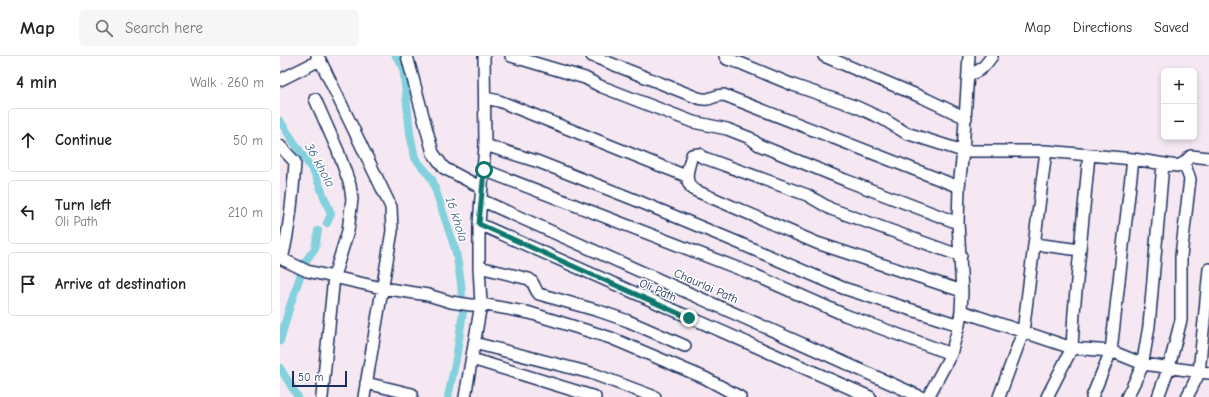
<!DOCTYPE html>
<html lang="en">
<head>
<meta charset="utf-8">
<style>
  :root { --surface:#fff; --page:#f6f6f6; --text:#222; --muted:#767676; --line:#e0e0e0 }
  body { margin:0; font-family:"Comic Neue",sans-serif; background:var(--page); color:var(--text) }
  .controls { position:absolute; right:12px; top:12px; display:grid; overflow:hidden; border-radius:6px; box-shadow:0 2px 6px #0003 }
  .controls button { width:36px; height:36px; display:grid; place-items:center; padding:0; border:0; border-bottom:1px solid var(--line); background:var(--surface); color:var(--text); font:20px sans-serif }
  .scale { position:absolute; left:12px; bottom:10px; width:55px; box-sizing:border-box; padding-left:4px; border:2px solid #1b2f5e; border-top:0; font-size:11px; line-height:14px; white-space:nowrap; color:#1b2f5e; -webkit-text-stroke:3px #fff; paint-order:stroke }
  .stop { position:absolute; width:12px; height:12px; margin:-9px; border:3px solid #0f766e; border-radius:50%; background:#fff }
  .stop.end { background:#0f766e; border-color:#fff; box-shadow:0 1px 4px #0008 }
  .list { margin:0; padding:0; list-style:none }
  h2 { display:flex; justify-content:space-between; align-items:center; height:52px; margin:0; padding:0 16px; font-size:17px }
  h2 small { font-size:13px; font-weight:400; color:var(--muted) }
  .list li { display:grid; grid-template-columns:26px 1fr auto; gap:12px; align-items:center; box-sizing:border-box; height:64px; margin:0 8px 8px; padding:0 8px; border:1px solid var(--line); border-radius:6px }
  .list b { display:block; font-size:15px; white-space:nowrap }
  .list p { margin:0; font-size:13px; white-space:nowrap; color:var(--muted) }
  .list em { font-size:13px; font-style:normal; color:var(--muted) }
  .icon { flex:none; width:22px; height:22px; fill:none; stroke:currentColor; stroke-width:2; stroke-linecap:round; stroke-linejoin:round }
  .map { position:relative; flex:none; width:929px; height:341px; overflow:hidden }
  header { display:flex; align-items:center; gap:24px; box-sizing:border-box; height:56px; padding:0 20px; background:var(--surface); border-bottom:1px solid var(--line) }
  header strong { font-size:19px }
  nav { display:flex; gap:22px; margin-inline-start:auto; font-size:14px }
  .search { width:280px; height:36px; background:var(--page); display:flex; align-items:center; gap:10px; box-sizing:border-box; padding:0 14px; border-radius:6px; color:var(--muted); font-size:15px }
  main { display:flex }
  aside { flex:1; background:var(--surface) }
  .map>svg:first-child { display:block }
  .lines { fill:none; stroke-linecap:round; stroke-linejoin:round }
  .canal { stroke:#82d1dd; stroke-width:8 }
  .minor-casing { stroke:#1b2f5e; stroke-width:14 }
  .minor { stroke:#fff; stroke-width:11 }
  .route { stroke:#0f766e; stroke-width:5 }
  .labels { text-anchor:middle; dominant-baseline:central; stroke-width:3; stroke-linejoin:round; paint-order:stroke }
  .street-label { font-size:12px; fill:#1b2f5e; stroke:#fff }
  .water-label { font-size:13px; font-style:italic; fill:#3a6084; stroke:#fff }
</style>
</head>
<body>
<header>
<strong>Map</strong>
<div class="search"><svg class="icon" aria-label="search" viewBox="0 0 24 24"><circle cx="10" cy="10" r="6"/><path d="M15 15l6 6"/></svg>Search here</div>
<nav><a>Map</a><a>Directions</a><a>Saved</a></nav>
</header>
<main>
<aside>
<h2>4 min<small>Walk · 260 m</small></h2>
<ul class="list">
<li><svg class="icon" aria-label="ahead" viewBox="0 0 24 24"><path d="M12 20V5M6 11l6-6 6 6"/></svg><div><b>Continue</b></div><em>50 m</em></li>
<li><svg class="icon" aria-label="left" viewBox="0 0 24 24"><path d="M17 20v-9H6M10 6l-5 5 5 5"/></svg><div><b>Turn left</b><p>Oli Path</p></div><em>210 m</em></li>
<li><svg class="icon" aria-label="arrive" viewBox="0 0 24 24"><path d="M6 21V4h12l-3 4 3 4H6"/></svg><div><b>Arrive at destination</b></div></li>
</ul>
</aside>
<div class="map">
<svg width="929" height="341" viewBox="0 0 929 341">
  <rect width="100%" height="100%" fill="#f5e8f2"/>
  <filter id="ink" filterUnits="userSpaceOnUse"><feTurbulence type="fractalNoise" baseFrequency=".025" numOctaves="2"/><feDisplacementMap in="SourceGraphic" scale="8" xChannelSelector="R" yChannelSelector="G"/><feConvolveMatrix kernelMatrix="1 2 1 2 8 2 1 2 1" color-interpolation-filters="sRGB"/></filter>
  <g filter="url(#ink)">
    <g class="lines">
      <path class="canal" d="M116,0L123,10L130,77L135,102L152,123L176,196L181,227L183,256L176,303L168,341
        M0,65L35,118L51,158L47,167
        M0,285L9,253L25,206L35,192L38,175
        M0,312L18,341"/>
      <defs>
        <path id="minor" d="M37,0L40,4L111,151L112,175L84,341
          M127,0L153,97L164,112L202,132
          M231,0L305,22L320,30L413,66L447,73L470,82L479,89L565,124L678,167
          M312,0L418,42C432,46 431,39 444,39L679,131
          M445,0L447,3L460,7L513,29L577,51L603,63L626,77L683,95H766L853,103L897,110L904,107L911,100L929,102
          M544,0L646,43L686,62
          M688,19C701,15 704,11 712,0
          M0,24L40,4
          M205,42L219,45L406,120
          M35,43L58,95L70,129L72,143L68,175L54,220L42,341
          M205,89L259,106L353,143L452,184L563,232L679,269
          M0,90L15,106C13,139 10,171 2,203
          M204,114L470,217L565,259L671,298
          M201,144L641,341
          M199,168L590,341
          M755,188L800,194
          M681,200L551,153L527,139L422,101L419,98L412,99C409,111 402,124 414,134L537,187L682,235
          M0,202L27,215L102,232L148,239L171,246L191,249L201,248L250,257L331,282L425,322L460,341
          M199,211L249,223C255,227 254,233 259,238L319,255L348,265L405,290
          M681,255L792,292L831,295L863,308L929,317
          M194,287L311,317L375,341
          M192,303L315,341
          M86,327L132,338
          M185,341L201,248L199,211V168L205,89L204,0
          M648,341L671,298L679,269L681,255L682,235L678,167L679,131L683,95L689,0
          M719,341L743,276L766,95
          M767,341L792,292L794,256L809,99
          M812,341L831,295L853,103
          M847,341L862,311L869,270L883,108
          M878,341L889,311L901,264V200L910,123L904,107
          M907,341L919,317L929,213"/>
      </defs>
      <use href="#minor" class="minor-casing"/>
      <use href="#minor" class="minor"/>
    </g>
  </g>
  <g class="lines" filter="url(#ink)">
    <path class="route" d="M204,114L199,168L409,262"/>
  </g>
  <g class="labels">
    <g class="street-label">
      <text transform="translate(426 230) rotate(24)">Chaurlai Path</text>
      <text transform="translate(378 234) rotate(24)">Oli Path</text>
    </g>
    <g class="water-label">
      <text transform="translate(40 109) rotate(61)">36 khola</text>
      <text transform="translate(177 163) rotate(72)">16 khola</text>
    </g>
  </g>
</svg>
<div class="controls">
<button>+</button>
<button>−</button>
</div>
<div class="scale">50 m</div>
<div class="stop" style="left:204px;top:114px"></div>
<div class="stop end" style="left:409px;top:262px"></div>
</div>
</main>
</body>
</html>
